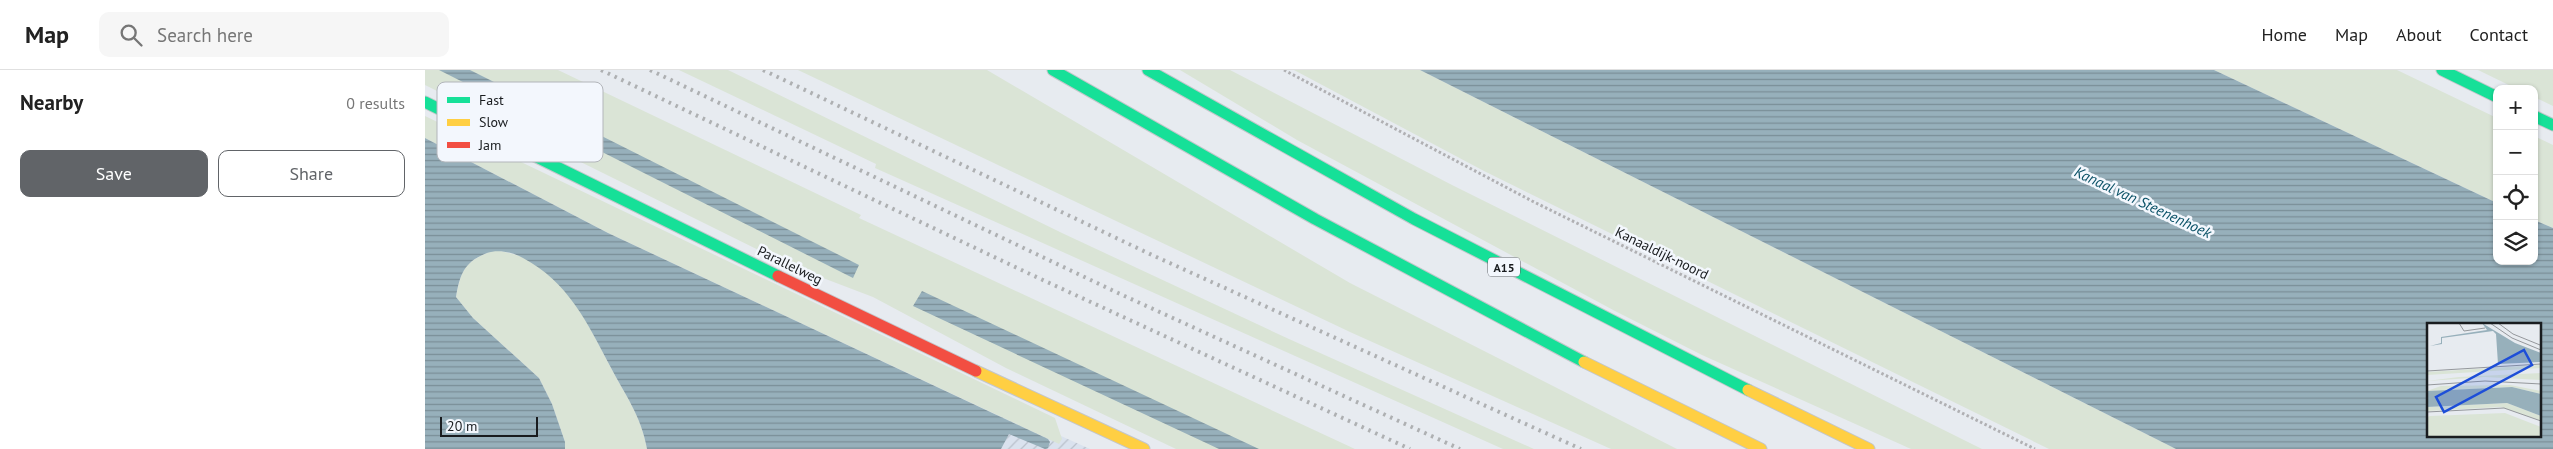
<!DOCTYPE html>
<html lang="en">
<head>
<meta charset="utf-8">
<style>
  :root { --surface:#fff; --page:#f6f6f6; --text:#222; --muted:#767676; --line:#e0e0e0; --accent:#616468 }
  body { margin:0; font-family:"PT Sans",sans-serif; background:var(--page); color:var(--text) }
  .controls { position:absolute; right:15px; top:15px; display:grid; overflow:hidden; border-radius:10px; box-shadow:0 1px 4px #0004 }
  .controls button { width:45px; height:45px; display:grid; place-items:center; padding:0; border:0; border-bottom:1px solid var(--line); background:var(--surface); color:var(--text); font:25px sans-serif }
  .scale { position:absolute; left:15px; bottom:12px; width:98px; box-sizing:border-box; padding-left:5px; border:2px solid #191c1f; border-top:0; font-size:14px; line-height:18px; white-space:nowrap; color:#191c1f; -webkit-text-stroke:4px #f3f7fd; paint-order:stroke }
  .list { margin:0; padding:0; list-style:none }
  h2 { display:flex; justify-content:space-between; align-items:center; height:65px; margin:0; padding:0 20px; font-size:21px }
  h2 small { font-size:16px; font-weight:400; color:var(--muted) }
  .actions { display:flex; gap:10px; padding:15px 20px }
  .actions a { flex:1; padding:11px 0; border:1px solid var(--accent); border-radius:10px; text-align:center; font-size:18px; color:var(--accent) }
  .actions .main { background:var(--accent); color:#fff }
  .icon { flex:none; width:28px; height:28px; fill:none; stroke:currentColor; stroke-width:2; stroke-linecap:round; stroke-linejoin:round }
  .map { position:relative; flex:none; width:2128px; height:379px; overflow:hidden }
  header { display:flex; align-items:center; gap:30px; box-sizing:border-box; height:70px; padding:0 25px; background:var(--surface); border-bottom:1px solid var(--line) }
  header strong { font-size:24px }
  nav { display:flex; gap:28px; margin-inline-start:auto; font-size:18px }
  .search { width:350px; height:45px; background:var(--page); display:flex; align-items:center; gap:12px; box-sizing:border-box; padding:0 18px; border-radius:10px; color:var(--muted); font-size:19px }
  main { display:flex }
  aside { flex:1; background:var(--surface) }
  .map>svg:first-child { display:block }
  .industrial { fill:url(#industrial-furrows) }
  .grass { fill:#dae4d6 }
  .water { fill:url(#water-rules); fill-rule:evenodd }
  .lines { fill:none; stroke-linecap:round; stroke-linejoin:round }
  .fast-casing { stroke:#c3c6ca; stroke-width:13 }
  .slow-casing { stroke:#c3c6ca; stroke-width:13 }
  .jam-casing { stroke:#c3c6ca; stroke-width:13 }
  .path { stroke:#b0b0b3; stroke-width:3; stroke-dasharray:2.5 2.5; stroke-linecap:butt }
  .fast { stroke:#16e098; stroke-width:11 }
  .slow { stroke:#ffcf43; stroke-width:11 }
  .jam { stroke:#f24e42; stroke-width:11 }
  .rail { stroke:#aeb0b2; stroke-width:4; stroke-dasharray:2.5 5; stroke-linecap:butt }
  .labels { text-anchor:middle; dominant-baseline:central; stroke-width:5; stroke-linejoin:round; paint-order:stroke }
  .shield { fill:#f3f7fd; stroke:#5a5e62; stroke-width:1 }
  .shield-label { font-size:12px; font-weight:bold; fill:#191c1f }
  .street-label { font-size:14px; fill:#191c1f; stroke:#f3f7fd }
  .water-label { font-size:15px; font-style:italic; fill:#0b5267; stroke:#f3f7fd }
  .inset-road { fill:none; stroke:#95989c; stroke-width:1 }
  .view { fill:#1d4ed8; fill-opacity:0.15; stroke:#1d4ed8; stroke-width:2.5 }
  .inset-edge { fill:none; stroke:#191c1f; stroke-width:2.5 }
  .key { fill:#f3f7fd; stroke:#b2b5ba; stroke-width:1 }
  .key-label { font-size:14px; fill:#191c1f }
</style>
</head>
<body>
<header>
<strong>Map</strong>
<div class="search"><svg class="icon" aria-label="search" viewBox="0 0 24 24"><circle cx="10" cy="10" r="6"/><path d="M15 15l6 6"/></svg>Search here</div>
<nav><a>Home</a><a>Map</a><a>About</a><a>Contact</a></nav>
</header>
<main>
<aside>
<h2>Nearby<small>0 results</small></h2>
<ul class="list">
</ul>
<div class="actions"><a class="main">Save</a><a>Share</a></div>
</aside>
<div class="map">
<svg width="2128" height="379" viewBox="0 0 2128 379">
  <defs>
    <pattern id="industrial-furrows" width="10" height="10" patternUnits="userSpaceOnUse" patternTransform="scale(1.25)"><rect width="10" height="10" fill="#dae2ee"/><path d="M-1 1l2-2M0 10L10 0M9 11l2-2" fill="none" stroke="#bac1cc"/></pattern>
    <pattern id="water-rules" width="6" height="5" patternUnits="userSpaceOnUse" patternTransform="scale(1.25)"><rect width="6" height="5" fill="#97b0bb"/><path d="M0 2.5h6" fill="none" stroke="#7a8e97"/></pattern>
  </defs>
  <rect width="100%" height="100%" fill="#e7ebf0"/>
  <path class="industrial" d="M574,338L665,379H558Z"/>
  <path class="grass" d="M0,0H133L436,145L434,148L930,379H751L581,298L448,227L364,195L0,15Z
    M254,0H303L637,163L864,269L1109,379H1078L450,98L451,94Z
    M373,0H562L925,213L1252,379H1186L925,262Z
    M755,0H805L1027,115L1557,379H1486L1277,285L1190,241L872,70Z
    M869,0H995L1751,379H1624L1059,101Z
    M1789,0H1972L2072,48V133Z
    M2053,0H2128V36L2109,27V19H2092Z
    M0,46L630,348L637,369L634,374L183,163L0,68Z
    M2109,66L2128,75V158L2109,150Z
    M70,180C87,183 105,188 119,199C150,224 167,262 185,296C200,325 216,345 222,379H140V372L127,334L114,308L48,248L31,227C37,196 41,191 70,180Z"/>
  <path class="water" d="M14,0H45L434,195L428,208Z
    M995,0H1789L2072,133V191H2109V150L2128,158V379H1751ZM2003,254H2114V365H2003Z
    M0,68L183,163L623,369L625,372L623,378L620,379L584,364L576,379H222C216,345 200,325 185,296C162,252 143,212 98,188C87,182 73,179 62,183C39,192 35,204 31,227L48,248L114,308L127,334L140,372V379H0Z
    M497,221L834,379H794L488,236Z"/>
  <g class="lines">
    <defs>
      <path id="fast" d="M628,0L890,149L1159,292
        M723,0L989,149L1323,320
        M2017,0L2072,27
        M0,32L353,206
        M2109,46L2128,55"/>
      <path id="slow" d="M1159,292L1336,379
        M551,301L719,379
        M1323,320L1444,379"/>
      <path id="jam" d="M353,206L551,301"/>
    </defs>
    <use href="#fast" class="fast-casing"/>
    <use href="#slow" class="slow-casing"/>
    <use href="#jam" class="jam-casing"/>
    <path class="path" d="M859,0L1107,131L1610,379"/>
    <use href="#fast" class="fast"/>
    <use href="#slow" class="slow"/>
    <use href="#jam" class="jam"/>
    <path class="rail" d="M176,0L607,205L985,379
      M225,0L693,223L1035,379
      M338,0L727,185L1156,379"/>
  </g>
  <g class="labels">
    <rect class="shield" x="1063" y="187.5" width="32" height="19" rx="4"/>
    <g class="shield-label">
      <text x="1079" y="197">A15</text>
    </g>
    <g class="street-label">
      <text transform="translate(1237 183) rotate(26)">Kanaaldijk-noord</text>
      <text transform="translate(365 195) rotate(26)">Parallelweg</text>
    </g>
    <g class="water-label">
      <text transform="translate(1718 132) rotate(25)">Kanaal van Steenenhoek</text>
    </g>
  </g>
  <g transform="translate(2002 253)">
    <rect width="114" height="114" fill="#e7ebf0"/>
    <path d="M114,42V45L0,52V49ZM114,50V57L58,54L0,58L32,54ZM83,62L114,68V71L85,64L0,68L14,63ZM80,80L114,93V98L74,84L0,88V84Z" fill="#dae4d6"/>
    <path d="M78,90L114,104V114H0V94L3,93Z" fill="#dae4d6"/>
    <path d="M55,0L88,20L114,30V39L71,41L69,11L66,8L15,15V21L3,23L14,20V14L60,7ZM85,64L114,71V93L80,80L0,84V68Z" fill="#97b0bb"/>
    <path class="inset-road" d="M32,0L37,8L58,5M63,0L85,15L114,27M71,0L86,11L113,22M0,48L114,41M0,62L58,58L114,61M0,89L77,85L114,98"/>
    <path class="view" d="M97,27L105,42L17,89L9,74Z"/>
    <rect width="114" height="114" class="inset-edge"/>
  </g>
  <rect x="12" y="12" width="166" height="80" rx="8" class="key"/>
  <rect x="22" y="27" width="23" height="6" fill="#16e098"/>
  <rect x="22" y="49" width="23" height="7" fill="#ffcf43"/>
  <rect x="22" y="72" width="23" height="6" fill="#f24e42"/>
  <g class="key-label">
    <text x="54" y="35">Fast</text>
    <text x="54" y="57">Slow</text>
    <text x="54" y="80">Jam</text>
  </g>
</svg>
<div class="controls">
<button>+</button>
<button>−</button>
<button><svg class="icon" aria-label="locate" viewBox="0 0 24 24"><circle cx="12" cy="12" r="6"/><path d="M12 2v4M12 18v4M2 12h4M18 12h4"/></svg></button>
<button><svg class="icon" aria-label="layers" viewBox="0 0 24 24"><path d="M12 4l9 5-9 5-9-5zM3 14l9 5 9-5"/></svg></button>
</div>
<div class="scale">20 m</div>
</div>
</main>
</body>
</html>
